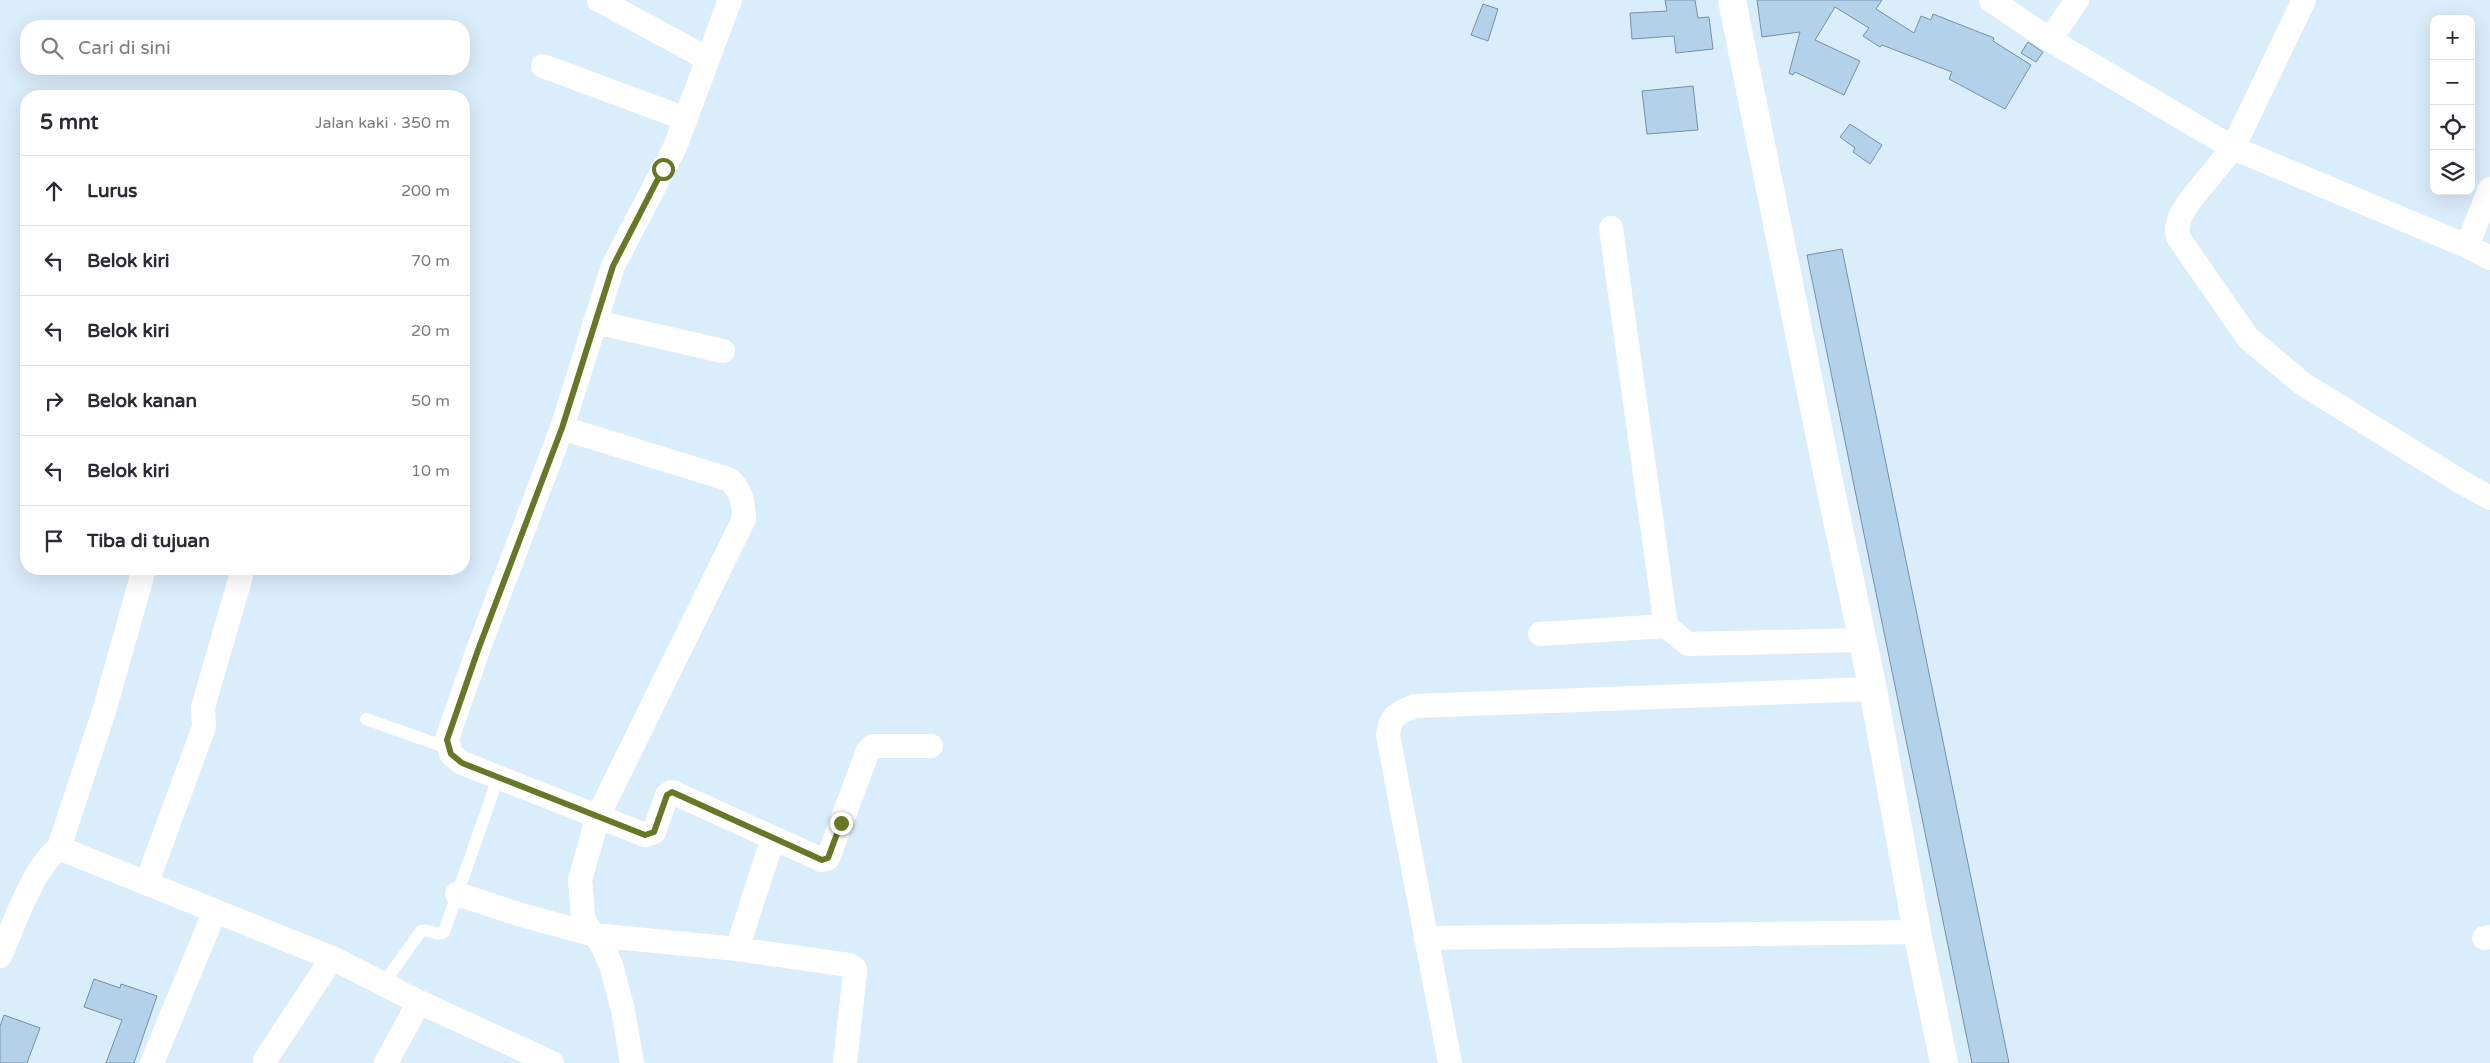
<!DOCTYPE html>
<html lang="id">
<head>
<meta charset="utf-8">
<style>
  :root { --surface:#fff; --page:#f7f7f7; --text:#2b2b33; --muted:#7c7c81; --line:#e1e1e2 }
  body { margin:0; font-family:"Varela Round",sans-serif; background:var(--page); color:var(--text) }
  .controls { position:absolute; right:15px; top:15px; display:grid; overflow:hidden; border-radius:10px; box-shadow:0 5px 20px #0002 }
  .controls button { width:45px; height:45px; display:grid; place-items:center; padding:0; border:0; border-bottom:1px solid var(--line); background:var(--surface); color:var(--text); font:25px sans-serif }
  .stop { position:absolute; width:15px; height:15px; margin:-11px; border:4px solid #667726; border-radius:50%; background:#fff }
  .stop.end { background:#667726; border-color:#fff; box-shadow:0 1px 5px #0008 }
  .list { margin:0; padding:0; list-style:none }
  h2 { display:flex; justify-content:space-between; align-items:center; height:65px; margin:0; padding:0 20px; font-size:21px }
  h2 small { font-size:16px; font-weight:400; color:var(--muted) }
  .list li { display:grid; grid-template-columns:32px 1fr auto; gap:15px; align-items:center; box-sizing:border-box; height:70px; padding:0 20px; border-top:1px solid var(--line) }
  .list b { display:block; font-size:19px; white-space:nowrap }
  .list em { font-size:16px; font-style:normal; color:var(--muted) }
  .icon { flex:none; width:28px; height:28px; fill:none; stroke:currentColor; stroke-width:2; stroke-linecap:round; stroke-linejoin:round }
  .map { position:relative; flex:none; width:2490px; height:1063px; overflow:hidden }
  .search { position:absolute; background:var(--surface); box-shadow:0 5px 20px #0002; left:20px; top:20px; width:450px; height:55px; display:flex; align-items:center; gap:12px; box-sizing:border-box; padding:0 18px; border-radius:20px; color:var(--muted); font-size:19px }
  .panel { position:absolute; background:var(--surface); box-shadow:0 5px 20px #0002; left:20px; top:90px; width:450px; height:485px; border-radius:20px }
  .map>svg:first-child { display:block }
  .building { fill:#b3d1e9; stroke:#7491a7 }
  .lines { fill:none; stroke-linecap:round; stroke-linejoin:round }
  .service { stroke:#fff; stroke-width:12 }
  .minor { stroke:#fff; stroke-width:24 }
  .secondary { stroke:#fff; stroke-width:28 }
  .route { stroke:#667726; stroke-width:6 }
</style>
</head>
<body>
<div class="map">
<svg width="2490" height="1063" viewBox="0 0 2490 1063">
  <rect width="100%" height="100%" fill="#daedfb"/>
  <path class="building" d="M1665,0H1695L1698,18L1709,17L1713,49L1676,53L1674,36L1632,39L1630,13L1667,11Z
    M1757,0H1882L1876,9L1914,33L1921,16L1931,20L1933,14L1994,38L1993,41L2031,65L2005,109L1949,79L1952,72L1882,45L1880,47L1863,36L1869,28L1835,7L1815,40L1860,61L1844,95L1795,72L1793,75L1789,73L1800,32L1762,37Z
    M1483,4L1498,9L1488,41L1471,35Z
    M2028,42L2043,52L2036,62L2021,53Z
    M1693,86L1698,130L1647,134L1642,91Z
    M1850,124L1882,145L1870,164L1853,152L1855,148L1840,137Z
    M1842,249L2009,1063H1972L1807,255Z
    M94,979L120,988L121,984L157,996L134,1063H106L122,1020L84,1007Z
    M4,1015L40,1028L27,1063H0V1026Z"/>
  <g class="lines">
    <path class="service" d="M366,719L448,748
      M383,984L421,931C429,928 435,937 444,932L498,778"/>
    <path class="minor" d="M599,0L708,59
      M730,0L675,147L613,266L562,428L478,650L447,739L451,754L462,763L645,835L654,832L667,795L672,792L822,860L828,858L868,751L873,746H931
      M1991,0L2050,40L2233,148L2467,246L2490,258
      M2304,0L2233,148L2188,203L2180,217L2177,228L2178,237L2248,338L2303,384L2463,483L2490,498
      M2050,40L2077,0
      M543,66L686,119
      M1611,228L1666,626
      M2467,246L2490,189
      M595,322L723,351
      M562,428L728,479C742,490 743,502 744,519L598,816L580,880L583,915L585,923L602,945L611,965L623,1010L632,1063
      M1540,634L1666,626L1688,644L1861,640
      M59,848L105,708L144,569
      M147,882L204,727L203,707L241,576V569
      M457,894L518,914L594,935L737,949L849,965L855,969V973L845,1063
      M1426,938L1917,932
      M2484,938L2490,937
      M737,949L773,838
      M0,956C14,925 33,867 59,848L332,958L419,1002L552,1063
      M265,1060L332,958
      M152,1063L215,911
      M386,1063L419,1002
      M1450,1063L1388,735C1391,714 1397,714 1415,706L1873,689"/>
    <path class="secondary" d="M1732,0L1827,472L1873,689L1917,932L1944,1063"/>
  </g>
  <g class="lines">
    <path class="route" d="M663,169L613,266L562,428L478,650L447,740L451,754L462,763L645,835L654,832L667,795L672,792L822,860L828,858L841,823"/>
  </g>
</svg>
<div class="controls">
<button>+</button>
<button>−</button>
<button><svg class="icon" aria-label="locate" viewBox="0 0 24 24"><circle cx="12" cy="12" r="6"/><path d="M12 2v4M12 18v4M2 12h4M18 12h4"/></svg></button>
<button><svg class="icon" aria-label="layers" viewBox="0 0 24 24"><path d="M12 4l9 5-9 5-9-5zM3 14l9 5 9-5"/></svg></button>
</div>
<div class="stop" style="left:663px;top:169px"></div>
<div class="stop end" style="left:841px;top:823px"></div>
<div class="search"><svg class="icon" aria-label="search" viewBox="0 0 24 24"><circle cx="10" cy="10" r="6"/><path d="M15 15l6 6"/></svg>Cari di sini</div>
<section class="panel">
<h2>5 mnt<small>Jalan kaki · 350 m</small></h2>
<ul class="list">
<li><svg class="icon" aria-label="ahead" viewBox="0 0 24 24"><path d="M12 20V5M6 11l6-6 6 6"/></svg><div><b>Lurus</b></div><em>200 m</em></li>
<li><svg class="icon" aria-label="left" viewBox="0 0 24 24"><path d="M17 20v-9H6M10 6l-5 5 5 5"/></svg><div><b>Belok kiri</b></div><em>70 m</em></li>
<li><svg class="icon" aria-label="left" viewBox="0 0 24 24"><path d="M17 20v-9H6M10 6l-5 5 5 5"/></svg><div><b>Belok kiri</b></div><em>20 m</em></li>
<li><svg class="icon" aria-label="right" viewBox="0 0 24 24"><path d="M7 20v-9h11M14 6l5 5-5 5"/></svg><div><b>Belok kanan</b></div><em>50 m</em></li>
<li><svg class="icon" aria-label="left" viewBox="0 0 24 24"><path d="M17 20v-9H6M10 6l-5 5 5 5"/></svg><div><b>Belok kiri</b></div><em>10 m</em></li>
<li><svg class="icon" aria-label="arrive" viewBox="0 0 24 24"><path d="M6 21V4h12l-3 4 3 4H6"/></svg><div><b>Tiba di tujuan</b></div></li>
</ul>
</section>
</div>
</body>
</html>
